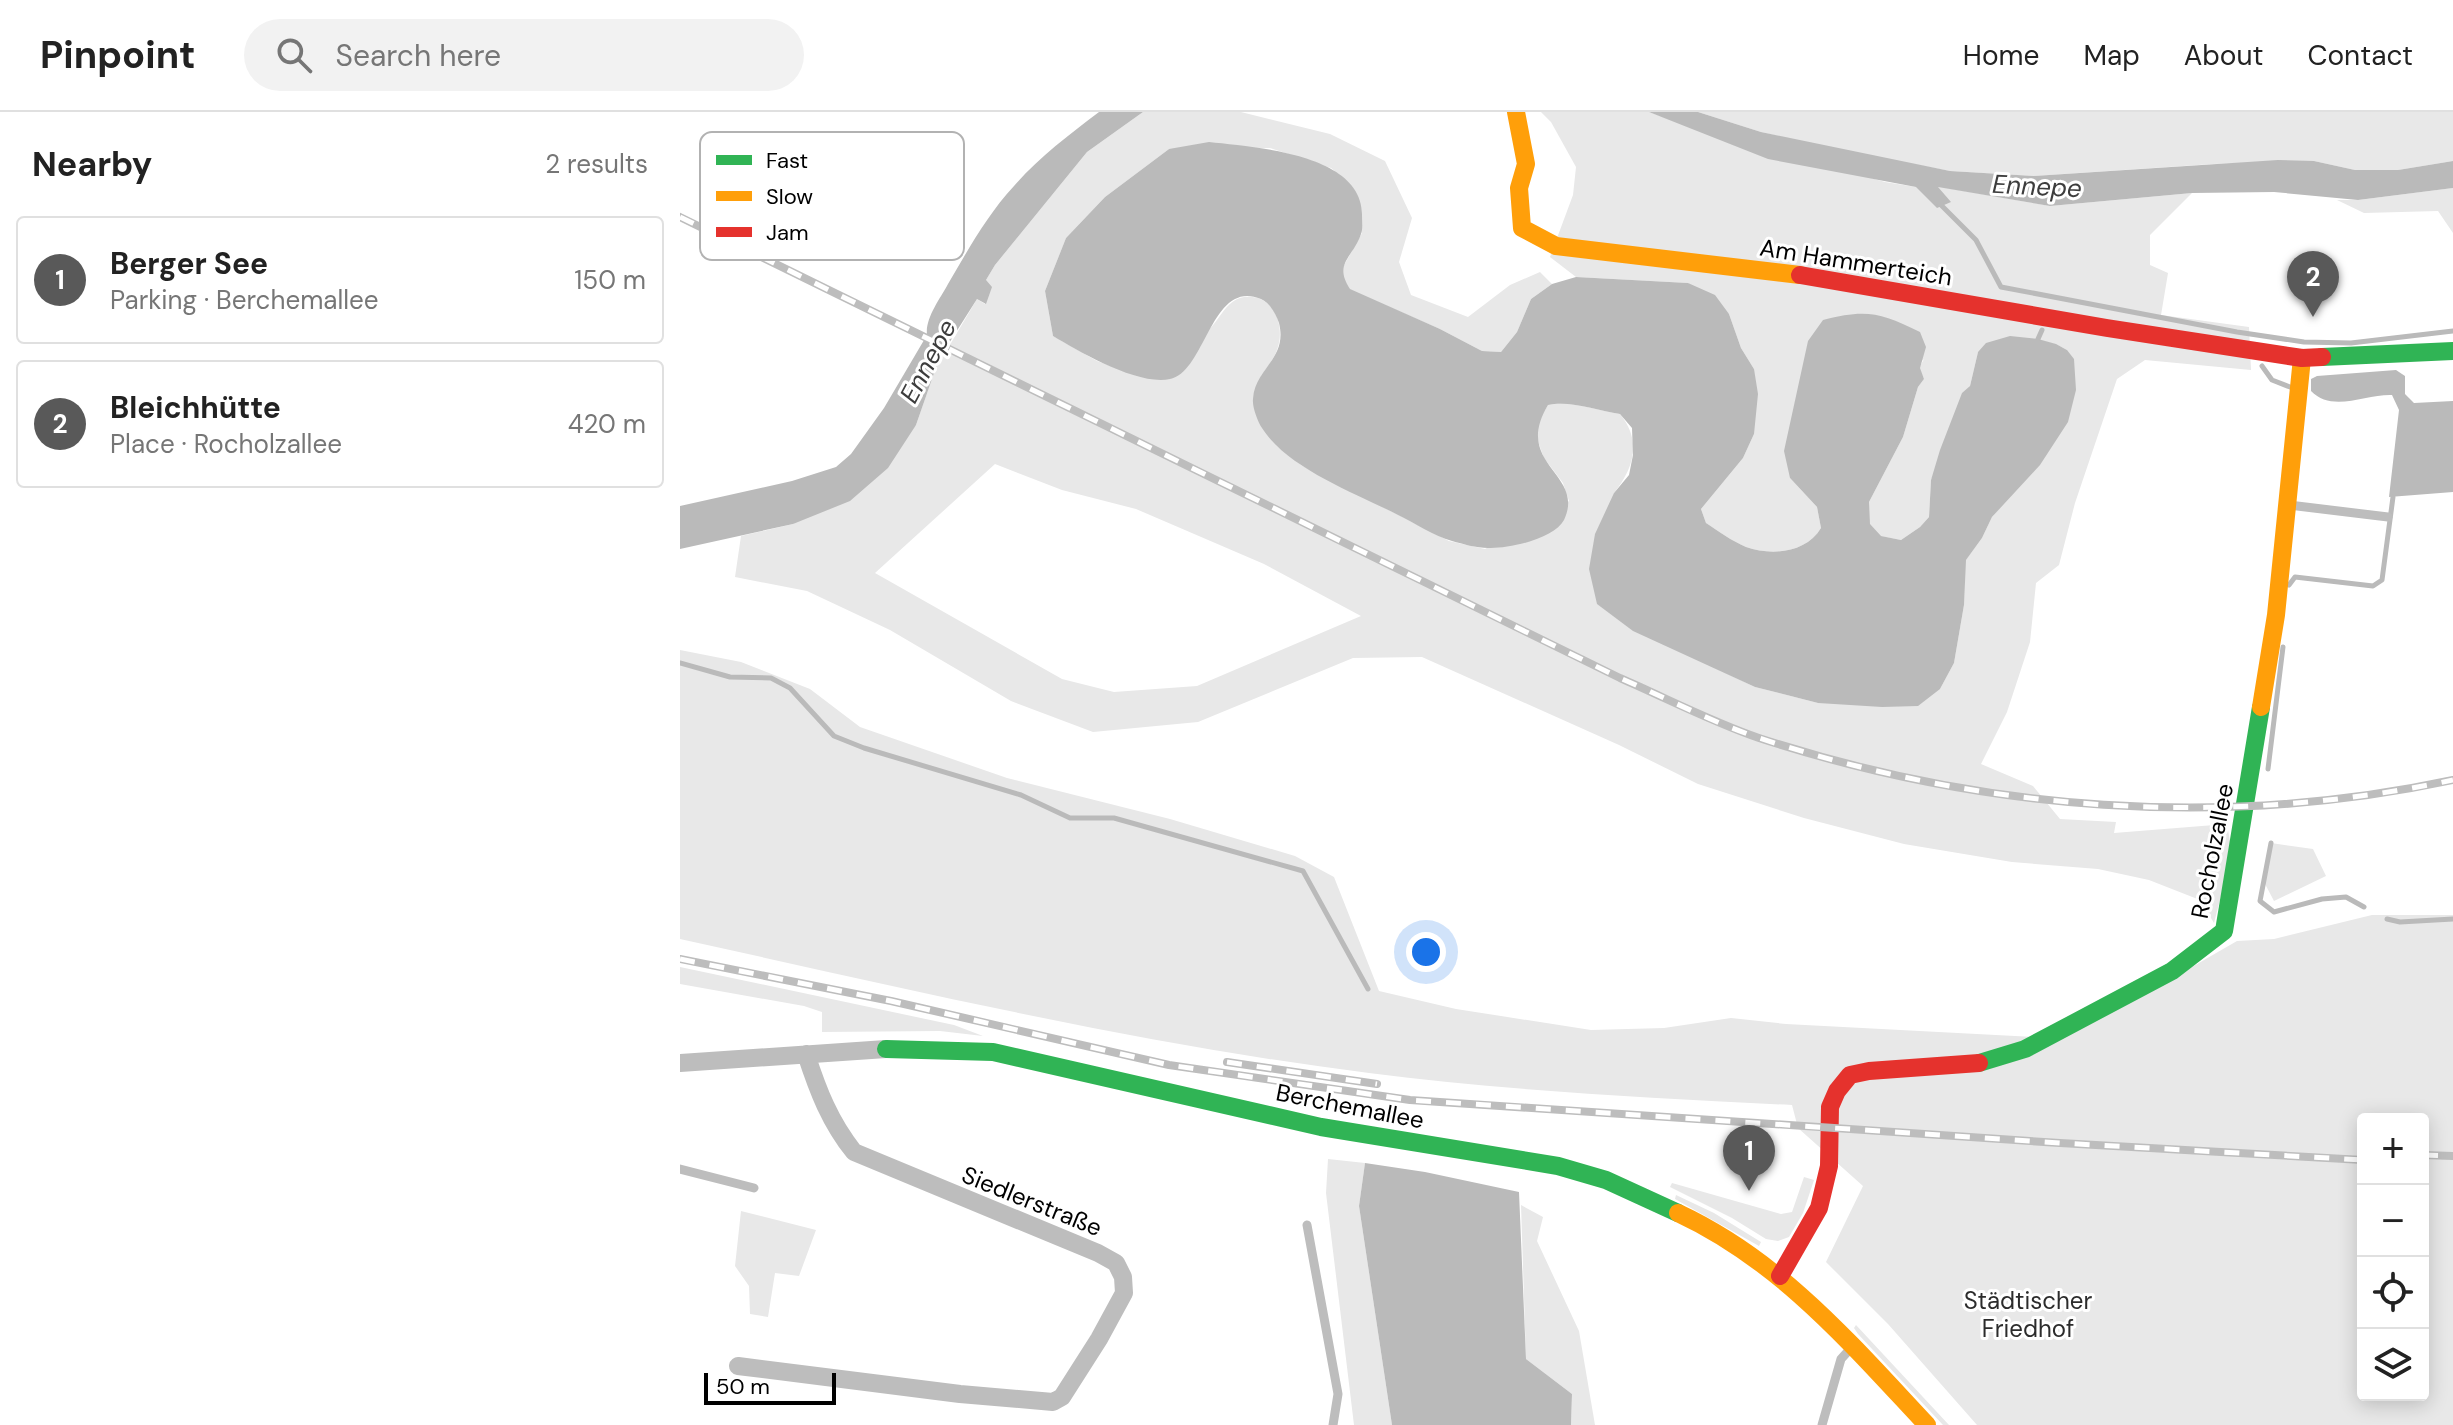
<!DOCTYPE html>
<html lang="en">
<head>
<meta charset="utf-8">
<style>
  :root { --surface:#fff; --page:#f2f2f2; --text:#222; --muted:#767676; --line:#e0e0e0; --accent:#595959 }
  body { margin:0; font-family:"DM Sans",sans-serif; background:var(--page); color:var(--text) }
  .controls { position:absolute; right:24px; bottom:24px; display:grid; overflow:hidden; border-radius:8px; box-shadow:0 4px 20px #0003 }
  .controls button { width:72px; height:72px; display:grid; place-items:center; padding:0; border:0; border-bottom:2px solid var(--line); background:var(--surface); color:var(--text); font:40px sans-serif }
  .scale { position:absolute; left:24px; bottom:20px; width:132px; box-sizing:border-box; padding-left:8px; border:4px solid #000; border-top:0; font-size:22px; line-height:28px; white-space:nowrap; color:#000; -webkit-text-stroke:6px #fff; paint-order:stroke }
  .you { position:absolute; left:746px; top:840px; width:28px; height:28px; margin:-20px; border:6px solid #fff; border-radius:50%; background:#1a73e8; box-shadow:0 0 0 12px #1a73e833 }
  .badge { display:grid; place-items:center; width:52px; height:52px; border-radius:50%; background:var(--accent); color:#fff; font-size:26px; font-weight:700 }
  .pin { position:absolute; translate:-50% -66px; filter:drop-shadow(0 2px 4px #0008) }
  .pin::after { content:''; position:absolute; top:42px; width:28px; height:24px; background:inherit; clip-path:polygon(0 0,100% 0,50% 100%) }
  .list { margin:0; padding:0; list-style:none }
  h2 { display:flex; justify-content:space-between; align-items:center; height:104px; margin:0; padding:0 32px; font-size:34px }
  h2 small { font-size:26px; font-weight:400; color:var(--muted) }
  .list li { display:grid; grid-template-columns:52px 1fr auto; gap:24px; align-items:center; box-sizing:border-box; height:128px; margin:0 16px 16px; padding:0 16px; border:2px solid var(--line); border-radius:8px }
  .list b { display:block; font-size:30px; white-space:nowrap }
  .list p { margin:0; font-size:26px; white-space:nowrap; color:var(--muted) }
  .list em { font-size:26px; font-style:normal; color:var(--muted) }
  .icon { flex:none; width:44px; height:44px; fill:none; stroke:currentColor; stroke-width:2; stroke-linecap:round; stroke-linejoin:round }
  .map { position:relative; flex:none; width:1773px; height:1313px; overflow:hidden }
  header { display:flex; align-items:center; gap:48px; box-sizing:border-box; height:112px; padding:0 40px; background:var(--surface); border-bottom:2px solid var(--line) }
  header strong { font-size:38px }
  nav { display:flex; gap:44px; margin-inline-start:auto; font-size:28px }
  .search { width:560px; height:72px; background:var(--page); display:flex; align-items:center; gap:20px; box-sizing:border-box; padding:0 28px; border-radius:44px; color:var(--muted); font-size:30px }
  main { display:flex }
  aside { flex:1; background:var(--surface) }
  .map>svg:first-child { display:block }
  .green { fill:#e8e8e8; fill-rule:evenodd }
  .water { fill:#bababa }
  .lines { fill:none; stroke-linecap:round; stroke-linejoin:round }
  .stream { stroke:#bababa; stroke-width:5 }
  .lane { stroke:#bdbdbd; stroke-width:9 }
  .street { stroke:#bdbdbd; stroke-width:18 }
  .fast { stroke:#30b455; stroke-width:18 }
  .slow { stroke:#ff9f0a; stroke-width:18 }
  .jam { stroke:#e5322d; stroke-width:18 }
  .rail-casing { stroke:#bdbdbd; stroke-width:8 }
  .rail { stroke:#fff; stroke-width:5; stroke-dasharray:15; stroke-linecap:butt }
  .labels { text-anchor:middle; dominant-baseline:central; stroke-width:6; stroke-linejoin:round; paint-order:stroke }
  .street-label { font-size:24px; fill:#000; stroke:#fff }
  .park-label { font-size:24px; fill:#2c2c2c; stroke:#fff }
  .water-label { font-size:26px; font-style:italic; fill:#3d3d3d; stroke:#fff }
  .key { fill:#fff; stroke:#b2b2b2; stroke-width:2 }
  .key-label { font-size:22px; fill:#000 }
</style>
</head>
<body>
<header>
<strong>Pinpoint</strong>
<div class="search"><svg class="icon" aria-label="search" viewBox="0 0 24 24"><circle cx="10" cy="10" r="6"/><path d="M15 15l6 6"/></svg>Search here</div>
<nav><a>Home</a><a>Map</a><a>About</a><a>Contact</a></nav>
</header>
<main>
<aside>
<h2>Nearby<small>2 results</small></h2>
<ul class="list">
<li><span class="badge">1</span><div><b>Berger See</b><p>Parking · Berchemallee</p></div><em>150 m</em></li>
<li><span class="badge">2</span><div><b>Bleichhütte</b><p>Place · Rocholzallee</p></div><em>420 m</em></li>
</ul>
</aside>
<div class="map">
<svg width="1773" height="1313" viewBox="0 0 1773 1313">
  <rect width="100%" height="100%" fill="#fff"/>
  <path class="green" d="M463,0H561L650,22L705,49L732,106L719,150L731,183L788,205L830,173L860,160L872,172L851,187L837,220L821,240L802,239L760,217L670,178L662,166L663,155L682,121L669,71L651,56L590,36L489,37L425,85L386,126L365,179L373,224L417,249L455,263C478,249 504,237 525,221C543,207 547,178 578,186C588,189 595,199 598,208C604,232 595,245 581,264L596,333L621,353L769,429L805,437L889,389L883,371L864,346L857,327L858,310L868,293C890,288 917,298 940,302C962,329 954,356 934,381L1035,556L1075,575L1138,591L1260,577L1274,551L1284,493L1285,449L1302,426L1312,405L1329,385L1387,238C1357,220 1331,233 1298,240L1290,274L1251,368L1249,405L1240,415L1221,428L1200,424L1189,412V390L1223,325L1238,275L1244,267L1239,256L1244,247L1110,366L1137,395L1141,416C1126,441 1092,444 1066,435C1052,429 1038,419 1026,411L1021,397L1063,346L1074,322V257L1061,236L1049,202L1008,171L896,165L870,145L893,83L896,55L871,10L861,0H969L997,10L1205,70L1236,75L1256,74L1370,94L1512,81L1470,123V153L1488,161L1481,203L1569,215L1571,258L1465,248L1437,267L1395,391L1379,453L1356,471L1350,530L1327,600L1301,652L1353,674L1380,707L1436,710L1434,721L1547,712L1552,741L1534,811L1520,788L1469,768L1418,757L1332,750L1224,732L1124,706L1018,672L939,633L742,545L673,546L518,610L413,620L331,589L210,518L127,479L55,465L61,424L113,412L236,313L259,247L271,231L297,187L305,192L306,168L315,153L407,40ZM315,352L382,378L456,397L584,452L681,504L517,574L434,580L382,567L195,461Z
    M1018,0H1773V49L1718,58H1675L1634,49L1533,52L1354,64L1270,59L1158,38L1081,20Z
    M1773,76V121L1758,99L1684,101L1657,88H1678Z
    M0,538L61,550L130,577L180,615L327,666L490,707L615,744L654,765L699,879L776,897L911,918L984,916L1051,906L1106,912L1375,926L1472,878L1557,829L1594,827L1692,803H1773V1313H1297L1208,1212L1146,1150L1183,1074L1118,1016L1112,993C971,986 829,979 689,961C457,932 228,877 0,827ZM1683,1007H1743V1283H1683Z
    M1591,731L1633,737L1646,764L1594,789L1584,770Z
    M0,855L274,913L303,924L260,919L142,920V900L124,894L0,872Z
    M648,1047L685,1051L679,1094L712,1313H674L646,1081Z
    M1124,1065L1134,1068L1123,1101L1109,1125L1098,1129L1086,1127L1052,1106L990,1075L992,1071L1101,1102L1112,1100Z
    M996,1083L1034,1101L1081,1130L1079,1134L995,1087Z
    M841,1093L863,1105L857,1129L899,1219L915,1313H891L892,1282L846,1247Z
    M61,1099L136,1118L119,1164L95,1161L88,1205L70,1202L69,1174L55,1154Z
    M1176,1213L1269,1313H1263L1178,1222L1174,1216Z"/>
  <path class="water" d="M419,0H463L407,40L315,153L306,168L312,175L306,192L297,187L259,247L236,313L208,356L170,389L113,412L0,437V394L112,369L156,355L171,342L204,296L247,223C245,206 260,187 268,172C288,138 307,103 334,74C359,45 389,23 419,0Z
    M969,0H1018L1081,20L1270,59L1354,64L1598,48L1634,49L1675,58H1718L1773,49V76L1678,88L1594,80L1512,81L1370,94L1258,75L1271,90L1257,96L1236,75L1088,47Z
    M529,30C573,35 684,41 682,104C682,110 683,117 681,122C673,146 653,151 670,177L760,217L802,239L821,240L837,220L851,187L872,172L896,165L1008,171L1035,183L1049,202L1061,236L1074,257L1078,282L1074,322L1063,346L1021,397L1026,411C1038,419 1052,429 1066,435C1092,444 1126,441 1141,416L1137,395L1110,366L1104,339L1128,229L1143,208C1185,197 1200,200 1240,220L1246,235L1240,256L1244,267L1238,275L1223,325L1189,390L1190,412L1201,424L1221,428L1240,415L1249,405L1251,368L1260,338L1282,281L1290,274L1298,240L1306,231L1330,224L1358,227L1376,232L1387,238L1394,247L1396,278L1388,310L1360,353L1312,405L1302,426L1286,448L1284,493L1274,551L1260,577L1238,594L1202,595L1138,591L1075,575L953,519L917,492L909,457L915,422L934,381L949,363L953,343L952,316L940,302C917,298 889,288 868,293C832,353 906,361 884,408C874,427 828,437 808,436C796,436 783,432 772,429C754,424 735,411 718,403C676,381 608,357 582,316C578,310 572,295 573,287C575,256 608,247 599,211C596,202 590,191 581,187C531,166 526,260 490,267C458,274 400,240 373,224L365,179L386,126L425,85L489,37Z
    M1716,258L1725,264V282L1734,291L1773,289V380L1709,385L1719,298L1712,283C1686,282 1652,301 1631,279V267L1637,264Z
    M685,1051L745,1060L839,1080L846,1247L892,1282L891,1313H712L679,1094Z"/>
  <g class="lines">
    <path class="stream" d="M1259,91L1296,128L1321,175L1557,220L1624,230L1671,231L1773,219
      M1358,227L1362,218
      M1582,254L1592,268L1610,275
      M1609,473L1615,465L1693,474L1702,468L1713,385
      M0,551L50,565L91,566L110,576L154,624L184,636L341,683L390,706H434L623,759L688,877
      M1588,657L1603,535
      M1591,731L1580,789L1594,800L1642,787L1666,785L1684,795
      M1707,807L1720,810L1773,807"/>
    <path class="lane" d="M1609,393L1708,405
      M0,1057L74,1076
      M627,1113L658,1282L653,1313
      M1142,1313L1161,1247L1171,1236"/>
    <path class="street" d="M0,951L206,937
      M58,1254L280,1282L373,1290L382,1285L419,1227L444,1181L443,1165L436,1151L418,1141L174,1040C150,1010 138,979 126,942"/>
    <path class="fast" d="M1642,245L1773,239
      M206,937L313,940L641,1015L878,1054L926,1068L998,1101
      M1299,951L1345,937L1492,859L1544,819L1581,595"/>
    <path class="slow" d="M836,0L846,52L839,76L842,116L876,134L1120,163
      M1581,595L1596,503L1622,246
      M998,1101C1101,1149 1171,1232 1247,1313"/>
    <path class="jam" d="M1120,163L1427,216L1622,246L1642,245
      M1100,1164L1139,1096L1149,1054L1150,995L1157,979L1170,963L1189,959L1299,951"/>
    <defs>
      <path id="rail" d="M0,105L940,566C986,586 1032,610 1079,626C1303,699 1543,717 1773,668
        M0,847L211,889L489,953L730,988L1380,1031L1683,1048
        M547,950L697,972
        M1743,1043L1773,1044"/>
    </defs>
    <use href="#rail" class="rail-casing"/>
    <use href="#rail" class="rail"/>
  </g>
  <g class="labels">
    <g class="street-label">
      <text transform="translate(1176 150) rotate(9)">Am Hammerteich</text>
      <text transform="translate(1532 739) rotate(-79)">Rocholzallee</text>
      <text transform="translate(670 994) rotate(11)">Berchemallee</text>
      <text transform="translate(352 1089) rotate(22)">Siedlerstraße</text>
    </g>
    <g class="park-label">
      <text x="1348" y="1188">Städtischer<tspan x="1348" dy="28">Friedhof</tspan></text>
    </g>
    <g class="water-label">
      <text transform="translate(1357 74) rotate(3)">Ennepe</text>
      <text transform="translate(248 249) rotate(-62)">Ennepe</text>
    </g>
  </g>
  <rect x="20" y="20" width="264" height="128" rx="12" class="key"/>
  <rect x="36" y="43" width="36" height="10" fill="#30b455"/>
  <rect x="36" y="79" width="36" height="10" fill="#ff9f0a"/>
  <rect x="36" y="115" width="36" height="10" fill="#e5322d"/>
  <g class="key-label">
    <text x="86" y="56">Fast</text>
    <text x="86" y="92">Slow</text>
    <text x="86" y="128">Jam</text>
  </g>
</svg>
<div class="controls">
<button>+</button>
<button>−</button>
<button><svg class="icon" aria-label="locate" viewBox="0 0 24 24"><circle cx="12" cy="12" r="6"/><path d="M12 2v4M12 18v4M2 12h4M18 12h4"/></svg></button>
<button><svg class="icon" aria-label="layers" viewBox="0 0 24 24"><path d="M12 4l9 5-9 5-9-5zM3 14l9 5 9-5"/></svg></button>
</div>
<div class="scale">50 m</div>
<div class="you"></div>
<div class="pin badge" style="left:1069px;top:1079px">1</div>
<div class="pin badge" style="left:1633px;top:205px">2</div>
</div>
</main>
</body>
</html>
